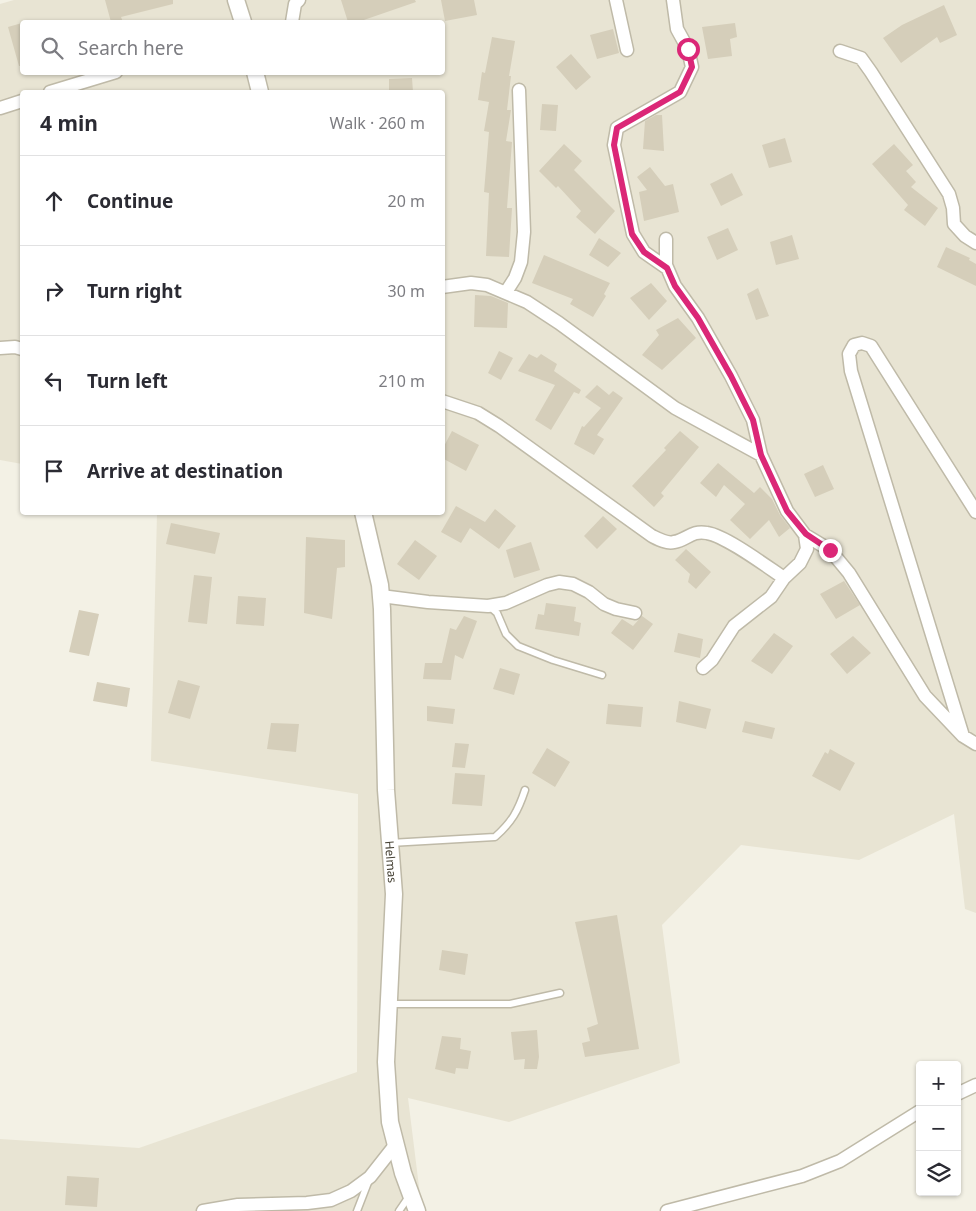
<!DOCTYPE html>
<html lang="en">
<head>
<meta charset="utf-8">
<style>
  :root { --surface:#fff; --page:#f7f7f7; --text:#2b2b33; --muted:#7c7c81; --line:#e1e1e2 }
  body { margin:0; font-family:"Noto Sans",sans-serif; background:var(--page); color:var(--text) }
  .controls { position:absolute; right:15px; bottom:15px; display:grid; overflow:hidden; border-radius:5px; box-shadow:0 1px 4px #0004 }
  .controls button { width:45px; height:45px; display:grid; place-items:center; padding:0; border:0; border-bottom:1px solid var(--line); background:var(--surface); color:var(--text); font:25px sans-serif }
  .stop { position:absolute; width:15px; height:15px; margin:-11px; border:4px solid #db2777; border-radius:50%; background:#fff }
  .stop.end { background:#db2777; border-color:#fff; box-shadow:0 1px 5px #0008 }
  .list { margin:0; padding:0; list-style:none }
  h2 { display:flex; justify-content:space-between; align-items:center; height:65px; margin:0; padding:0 20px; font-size:21px }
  h2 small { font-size:16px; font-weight:400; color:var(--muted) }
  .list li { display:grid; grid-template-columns:32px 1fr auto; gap:15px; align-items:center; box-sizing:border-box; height:90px; padding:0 20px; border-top:1px solid var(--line) }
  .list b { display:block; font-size:19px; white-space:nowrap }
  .list em { font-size:16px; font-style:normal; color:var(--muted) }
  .icon { flex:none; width:28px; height:28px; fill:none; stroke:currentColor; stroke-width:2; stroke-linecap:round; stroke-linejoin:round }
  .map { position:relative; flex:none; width:976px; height:1211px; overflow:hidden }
  .search { position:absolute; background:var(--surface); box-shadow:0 1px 4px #0004; left:20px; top:20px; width:425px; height:55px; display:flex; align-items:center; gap:12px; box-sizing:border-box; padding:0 18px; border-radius:5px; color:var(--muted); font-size:19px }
  .panel { position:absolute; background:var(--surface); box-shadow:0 1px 4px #0004; left:20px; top:90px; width:425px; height:425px; border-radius:5px }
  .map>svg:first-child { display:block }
  .residential { fill:#e8e4d3; fill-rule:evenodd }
  .building { fill:#d5ceba }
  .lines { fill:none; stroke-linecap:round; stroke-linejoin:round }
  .service-casing { stroke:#bfbaa8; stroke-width:9 }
  .minor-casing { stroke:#bfbaa8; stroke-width:15 }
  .tertiary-casing { stroke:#bfbaa8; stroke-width:19 }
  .service { stroke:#fff; stroke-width:6 }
  .minor { stroke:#fff; stroke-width:12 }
  .tertiary { stroke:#fff; stroke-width:16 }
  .route { stroke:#db2777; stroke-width:6 }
  .labels { text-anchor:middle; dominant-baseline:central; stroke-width:4; stroke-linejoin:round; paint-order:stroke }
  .street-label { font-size:12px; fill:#464235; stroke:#fff }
</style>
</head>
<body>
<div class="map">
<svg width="976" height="1211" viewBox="0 0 976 1211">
  <rect width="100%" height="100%" fill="#f3f1e5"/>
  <path class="residential" d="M14,0H976V913L965,909L954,814L859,860L741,845L662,925L680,1063L509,1122L408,1098L422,1211H0V1139L139,1148L357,1072L358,794L151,761L157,513L442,512V92H22V464L0,460V4ZM22,22H442V72H22Z"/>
  <path class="building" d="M105,0H173V4L121,17L123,22H111Z
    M341,0H415L416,2L358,22H348Z
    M441,0H474L477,15L445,21Z
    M944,5L957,35L940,43L937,37L901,63L883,38L902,25Z
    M22,23V66H19L8,27Z
    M735,23L737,37L730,39L732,56L708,59L702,27Z
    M613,29L619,53L597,59L590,35Z
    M492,37L515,41L509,76H511L507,110H511L506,141L512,142L507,208H512L509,257L486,256L489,193L484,192L489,132L484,131L489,102L478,100L482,72L485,73Z
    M571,54L591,77L576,90L556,67Z
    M412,78L413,92H389V79Z
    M542,104L558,105L556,131L540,130Z
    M656,115H662L664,151L643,149L645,121Z
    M785,138L792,162L769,168L762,145Z
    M564,144L582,161L574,170L615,211L595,234L576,217L581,211L558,186L556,188L539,171Z
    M894,144L913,165L906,171L916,182L911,187L938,208L925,226L904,210L908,205L872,164Z
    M650,167L665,186L673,184L679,212L644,221L639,192L647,190L637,177Z
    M732,173L743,195L721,206L710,184Z
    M728,228L738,250L717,260L707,237Z
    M792,235L799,259L776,265L770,242Z
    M599,238L621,253L608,267L589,255Z
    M946,247L970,258L969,260L976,264V286L937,267Z
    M544,255L610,283L604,294L606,296L593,317L570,304L573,299L532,283Z
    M651,283L667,301L649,320L630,298Z
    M758,288L769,316L756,320L747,294Z
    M475,295L491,296L508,303L507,328L474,327Z
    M678,318L696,338L662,370L642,355L659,335L656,330Z
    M499,351L513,358L501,380L488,373Z
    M529,354L537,358L541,354L557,364L554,371L581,390L579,394L574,392L551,430L535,420L555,385L518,371Z
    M597,385L609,395L613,391L623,398L597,435L604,439L594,455L574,444L582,426L584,427L601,408L585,397Z
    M452,431L479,445L466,471L442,458V450Z
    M680,431L699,447L661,493L664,496L654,507L632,486L666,450L664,448Z
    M718,463L754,493L760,487L772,499L780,515L790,528L779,537L769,520L750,539L730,520L745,504L724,485L716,497L700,483Z
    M823,465L834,489L815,497L804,474Z
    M456,506L485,522L495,509L516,526L499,549L470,528L461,543L441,532Z
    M603,516L617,529L597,549L584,536Z
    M171,523L220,533L215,554L166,544Z
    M306,537L345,540V567L337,568L332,619L304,613Z
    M415,540L437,556L419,580L397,564Z
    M531,542L540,570L514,578L506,550Z
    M686,549L711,572L696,589L688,582L690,574L675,560Z
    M194,575L212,577L207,624L188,622Z
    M844,581L860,605L836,619L820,594Z
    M238,596L266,598L264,626L236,624Z
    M546,603L576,607L574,621L581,623L579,636L535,629L538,614L544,615Z
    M79,610L99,614L89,656L69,652Z
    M464,616L477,621L463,659L455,655L451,680L423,679L425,663H442L450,628L456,630Z
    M642,616L653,624L633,650L611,633L622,619L633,626Z
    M678,633L703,639L700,658L674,652Z
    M774,633L793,646L772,674L751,661Z
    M853,636L871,653L847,674L830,654Z
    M500,668L520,674L514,695L493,689Z
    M178,680L200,686L190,719L168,713Z
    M97,682L130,688L127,707L93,701Z
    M679,701L711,709L706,729L676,722Z
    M608,704L643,707L641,727L606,724Z
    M427,706L455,709L453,724L427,721Z
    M745,721L775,728L772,739L742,732Z
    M271,723L299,724L296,752L267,749Z
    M455,743L469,744L465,768L452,767Z
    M547,748L570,762L555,787L532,773Z
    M830,749L855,763L840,791L812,776L825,752L828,754Z
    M455,773L485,775L482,806L452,804Z
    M617,915L639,1049L585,1057L582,1043L590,1041L587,1028L598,1024L575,922Z
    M442,950L468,954L465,975L439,970Z
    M537,1030L539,1057L537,1069H524L525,1059L514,1060L511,1032Z
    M442,1036L461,1038L460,1049L471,1051L468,1069L456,1068L455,1074L435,1069Z
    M67,1176L99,1178L97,1207L65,1205Z"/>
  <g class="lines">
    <defs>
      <path id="service" d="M489,606L497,613L506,634L518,646L553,660L602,675
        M390,843L495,837C512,822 518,811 525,790
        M390,1004H510L560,993
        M357,1211L369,1180
        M399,1211L410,1195"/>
      <path id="minor" d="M616,0L627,50
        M292,22L295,4L299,0
        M840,51L861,58L871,72L949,194L953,208L954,224L965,236L976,243
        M50,92L116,72
        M0,108L22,101
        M666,239V265L675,286L698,318L731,376L753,420L761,455
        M667,268L644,252L633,234L614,145L617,128L680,92L692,67L688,49L677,29L673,0
        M442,287L471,283L487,285L527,302L559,323L675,408L761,455L787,511L805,535L807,549L800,563L784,578L771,597L734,626L712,660L703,668
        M506,292L515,278L521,262L524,232L519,90
        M0,348L15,347L22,349
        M442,401L478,413L499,426L652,536C658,539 667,544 674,542C687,540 691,530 707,533C726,536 766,566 784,578
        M805,535L830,550L849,573L925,696L963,736L976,744
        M381,596L428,602L488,606L506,603L547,585L559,582L573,584L589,592L604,604L616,609L635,613
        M963,736L851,371L849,354L854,345L862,343L871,346L976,512
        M957,1094L976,1085
        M203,1211L238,1205L307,1203L331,1200L351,1191L370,1177L396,1144
        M667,1211L802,1176L840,1161L920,1111"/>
      <g id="tertiary">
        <path d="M236,0L243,22"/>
        <path d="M255,72L260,92"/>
        <path id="s1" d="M363,512L380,585L382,609L386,790L394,894L386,1062L390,1122L403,1173L417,1211"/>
      </g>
    </defs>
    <use href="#service" class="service-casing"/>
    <use href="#minor" class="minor-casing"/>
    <use href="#tertiary" class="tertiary-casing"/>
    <use href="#service" class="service"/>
    <use href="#minor" class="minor"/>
    <use href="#tertiary" class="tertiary"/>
  </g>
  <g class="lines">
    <path class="route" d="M688,49L692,67L680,92L617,128L614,145L632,234L644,252L667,268L675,286L698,318L731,376L753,420L761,455L787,511L806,534L830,550"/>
  </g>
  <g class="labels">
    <g class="street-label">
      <text stroke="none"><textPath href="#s1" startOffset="352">Helmas</textPath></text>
    </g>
  </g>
</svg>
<div class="controls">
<button>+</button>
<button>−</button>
<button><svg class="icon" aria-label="layers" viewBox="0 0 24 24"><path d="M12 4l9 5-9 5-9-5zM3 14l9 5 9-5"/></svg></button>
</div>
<div class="stop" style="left:688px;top:49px"></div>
<div class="stop end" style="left:830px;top:550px"></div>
<div class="search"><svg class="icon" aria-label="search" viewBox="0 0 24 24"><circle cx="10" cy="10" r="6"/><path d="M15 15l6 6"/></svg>Search here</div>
<section class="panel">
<h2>4 min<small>Walk · 260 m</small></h2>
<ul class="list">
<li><svg class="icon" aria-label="ahead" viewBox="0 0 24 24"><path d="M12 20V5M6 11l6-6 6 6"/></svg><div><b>Continue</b></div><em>20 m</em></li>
<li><svg class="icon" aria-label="right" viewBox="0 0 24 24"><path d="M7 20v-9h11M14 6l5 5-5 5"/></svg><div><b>Turn right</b></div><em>30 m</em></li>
<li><svg class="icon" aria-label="left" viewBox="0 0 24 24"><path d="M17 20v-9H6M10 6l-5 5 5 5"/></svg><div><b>Turn left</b></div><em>210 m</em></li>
<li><svg class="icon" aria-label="arrive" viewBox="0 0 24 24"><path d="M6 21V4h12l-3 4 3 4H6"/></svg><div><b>Arrive at destination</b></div></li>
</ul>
</section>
</div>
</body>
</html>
